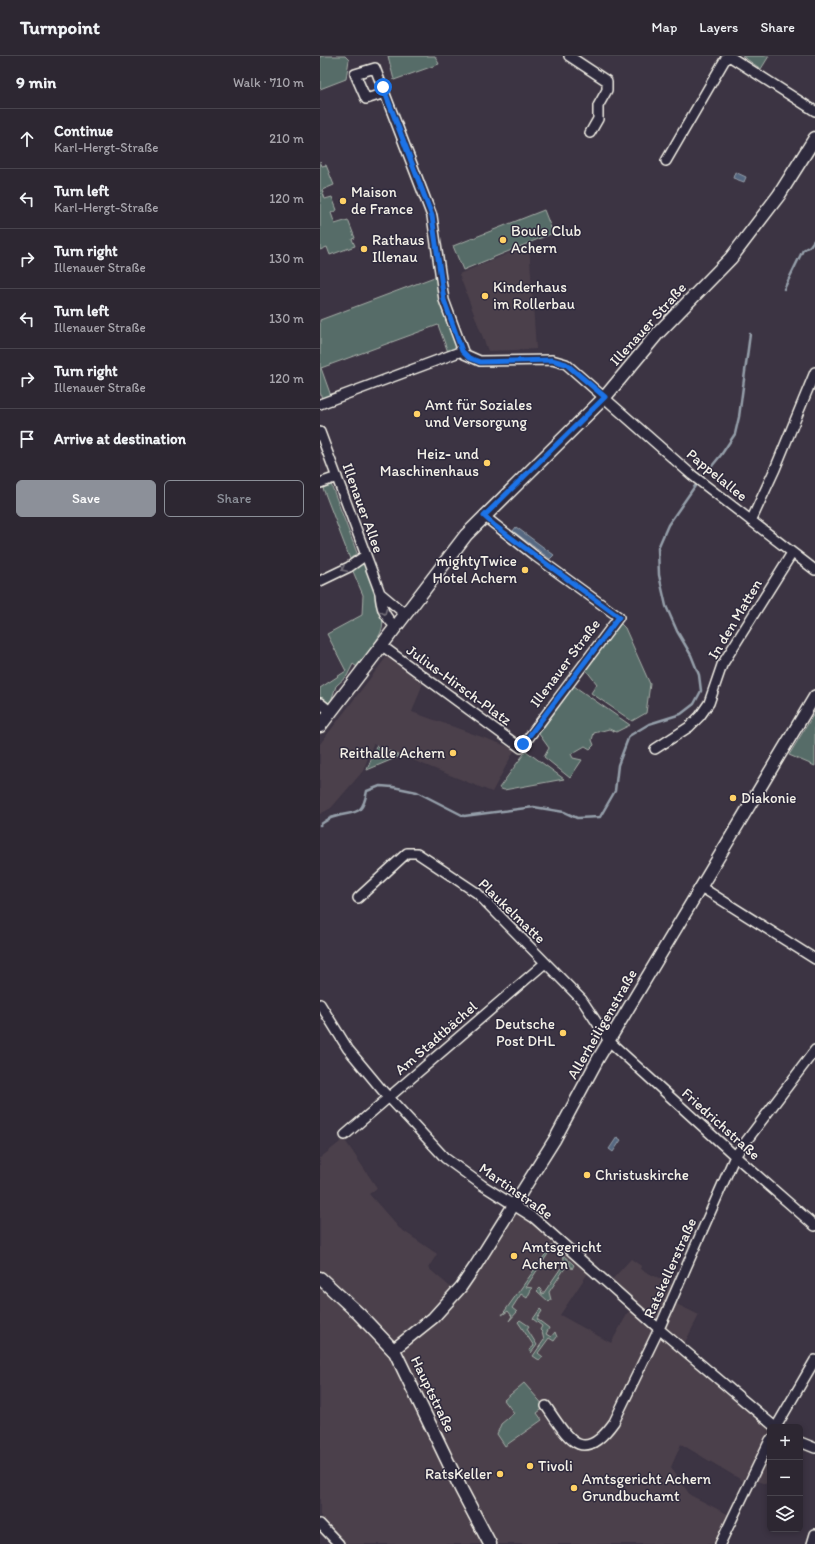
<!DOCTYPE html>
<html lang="en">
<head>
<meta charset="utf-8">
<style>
  :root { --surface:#2d2732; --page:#39333e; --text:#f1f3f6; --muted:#a7a5ac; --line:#48444d; --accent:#8c9099 }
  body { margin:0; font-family:Itim,sans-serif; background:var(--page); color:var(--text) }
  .controls { position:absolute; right:12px; bottom:12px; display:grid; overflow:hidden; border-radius:6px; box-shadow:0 2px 6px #0003 }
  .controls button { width:36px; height:36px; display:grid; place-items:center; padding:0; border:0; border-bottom:1px solid var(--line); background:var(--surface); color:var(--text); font:20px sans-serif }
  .stop { position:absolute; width:12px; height:12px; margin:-9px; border:3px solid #1a73e8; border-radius:50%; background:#fff }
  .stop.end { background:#1a73e8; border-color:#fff; box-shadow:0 1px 4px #0008 }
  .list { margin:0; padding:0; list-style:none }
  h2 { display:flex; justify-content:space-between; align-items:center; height:52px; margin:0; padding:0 16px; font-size:17px }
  h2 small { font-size:13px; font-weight:400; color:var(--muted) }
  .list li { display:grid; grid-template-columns:26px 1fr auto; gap:12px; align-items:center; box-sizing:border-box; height:60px; padding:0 16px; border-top:1px solid var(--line) }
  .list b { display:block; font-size:15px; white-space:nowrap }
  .list p { margin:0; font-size:13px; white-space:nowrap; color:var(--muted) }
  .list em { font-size:13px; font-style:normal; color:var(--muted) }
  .actions { display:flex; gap:8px; padding:12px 16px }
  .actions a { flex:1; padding:9px 0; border:1px solid var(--accent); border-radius:6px; text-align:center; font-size:14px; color:var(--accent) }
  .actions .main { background:var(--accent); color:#fff }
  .icon { flex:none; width:22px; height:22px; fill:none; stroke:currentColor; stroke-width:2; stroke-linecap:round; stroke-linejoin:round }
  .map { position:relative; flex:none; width:495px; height:1488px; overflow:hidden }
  header { display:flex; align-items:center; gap:24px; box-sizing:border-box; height:56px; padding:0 20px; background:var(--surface); border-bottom:1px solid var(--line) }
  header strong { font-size:19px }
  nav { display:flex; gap:22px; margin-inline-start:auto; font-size:14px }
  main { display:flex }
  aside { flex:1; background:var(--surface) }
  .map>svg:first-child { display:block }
  .built { fill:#4c404b }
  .green { fill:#576c67; stroke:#a6aea8 }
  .water { fill:#566881; stroke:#959faa }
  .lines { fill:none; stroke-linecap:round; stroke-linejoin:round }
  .stream { stroke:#959faa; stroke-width:2.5 }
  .minor-casing { stroke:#f4f1e8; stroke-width:12 }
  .tertiary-casing { stroke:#f4f1e8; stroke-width:14 }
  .secondary-casing { stroke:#f4f1e8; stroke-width:15 }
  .minor { stroke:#2f2a3d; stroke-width:9 }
  .tertiary { stroke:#2f2a3d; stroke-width:11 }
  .secondary { stroke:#2f2a3d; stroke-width:12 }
  .oneway { stroke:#747079 }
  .route { stroke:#1a73e8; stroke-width:5 }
  .poi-dot { fill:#ffd166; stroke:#2f2a3d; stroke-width:1.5 }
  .labels { text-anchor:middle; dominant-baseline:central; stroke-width:3; stroke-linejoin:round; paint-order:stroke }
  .poi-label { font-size:15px; fill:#f4f1e8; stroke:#2f2a3d; text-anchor:start }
  .street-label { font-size:15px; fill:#f4f1e8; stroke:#2f2a3d }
</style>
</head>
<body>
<header>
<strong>Turnpoint</strong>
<nav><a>Map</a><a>Layers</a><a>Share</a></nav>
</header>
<main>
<aside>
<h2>9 min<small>Walk · 710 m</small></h2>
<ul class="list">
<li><svg class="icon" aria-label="ahead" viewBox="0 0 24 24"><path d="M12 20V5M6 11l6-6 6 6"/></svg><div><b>Continue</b><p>Karl-Hergt-Straße</p></div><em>210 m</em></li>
<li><svg class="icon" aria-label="left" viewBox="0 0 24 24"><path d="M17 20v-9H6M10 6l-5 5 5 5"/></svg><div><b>Turn left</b><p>Karl-Hergt-Straße</p></div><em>120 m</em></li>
<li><svg class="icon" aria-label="right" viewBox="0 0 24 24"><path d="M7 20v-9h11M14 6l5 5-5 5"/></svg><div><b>Turn right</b><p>Illenauer Straße</p></div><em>130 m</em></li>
<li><svg class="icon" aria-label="left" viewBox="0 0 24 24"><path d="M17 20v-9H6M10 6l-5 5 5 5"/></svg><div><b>Turn left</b><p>Illenauer Straße</p></div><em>130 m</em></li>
<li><svg class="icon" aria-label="right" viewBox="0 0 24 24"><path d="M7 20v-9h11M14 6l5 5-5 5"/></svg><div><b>Turn right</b><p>Illenauer Straße</p></div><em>120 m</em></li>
<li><svg class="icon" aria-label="arrive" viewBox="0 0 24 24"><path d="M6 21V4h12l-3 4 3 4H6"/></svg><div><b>Arrive at destination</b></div></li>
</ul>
<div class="actions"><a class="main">Save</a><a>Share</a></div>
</aside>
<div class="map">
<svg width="495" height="1488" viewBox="0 0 495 1488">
  <rect width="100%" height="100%" fill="#3c3443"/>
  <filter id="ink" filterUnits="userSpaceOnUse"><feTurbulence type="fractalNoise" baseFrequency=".025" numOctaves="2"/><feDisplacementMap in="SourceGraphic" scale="8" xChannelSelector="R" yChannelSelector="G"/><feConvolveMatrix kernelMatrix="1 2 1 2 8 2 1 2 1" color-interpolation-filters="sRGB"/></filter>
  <g filter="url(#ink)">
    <path class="built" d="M209,189L216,293L168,295L139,218Z
      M68,599L104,624L92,656L195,693L172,736L53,688L43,715L11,752L0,758V688Z
      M24,1083L57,1132L49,1138L79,1172L117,1198L108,1212L135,1235L190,1150L229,1177L270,1214L240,1259L291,1287L313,1248L289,1227L311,1203L321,1210L320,1213L355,1230L348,1244L379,1259L361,1294L450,1371V1429L433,1424L430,1429L361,1388L351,1411L370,1439L413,1461L400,1488H26L6,1466L0,1459V1102Z"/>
    <path class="green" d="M0,0H25L29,4L26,23L0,33Z
      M68,0H115L119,8L74,24Z
      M422,0H449L441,13Z
      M0,105L2,110L6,109L14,129L2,134L5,143L12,141L17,154L11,157L15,168L28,164L35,182L32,183L35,190L10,199L7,191L0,194Z
      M224,154L233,177L143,214L133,190Z
      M117,220L136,287L135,292L128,296L118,269L1,312L11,340L2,343L0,336V264Z
      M7,426L11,428L37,497L30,503L1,427Z
      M40,507L46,510C50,525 66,559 62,573C58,586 45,600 37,611L33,608L27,620L16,630L9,651L0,644V632L26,615L7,578L42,559L43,539L32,513Z
      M300,567L305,572L330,628L326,657L312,665L271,637L277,628L266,614Z
      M254,630L310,669L296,676L289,673L274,677L272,684L274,689L270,693L265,690L251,698L253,702L262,704L250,722L224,701L229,692L219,678Z
      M495,656V710L469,699Z
      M56,690L79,699L78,701L47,714Z
      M206,695L244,723L184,734L179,732Z
      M232,1189L238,1194L230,1195L206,1231L212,1232L207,1242L201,1238L192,1252L197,1256L189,1265L192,1260L188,1255L182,1259Z
      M242,1198L254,1209L252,1213L249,1206L229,1236L231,1244L229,1246L217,1235L220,1232L222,1238H223L245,1206Z
      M220,1253L222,1255L217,1263L229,1272L226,1278L231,1281L235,1276L237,1281L234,1285L229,1282L218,1297L223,1301L219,1304L213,1300L224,1284L222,1276L220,1274L222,1270L213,1263Z
      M200,1264L209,1270L207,1273L217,1289L211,1297L209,1294L214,1290L198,1266Z
      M204,1327L225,1351L217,1357L222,1364L185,1390L177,1378L181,1368L194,1357L184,1344Z"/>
    <path class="water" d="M415,116L426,121L424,126L413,122Z
      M196,471L234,499L230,503L193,475Z
      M297,1081L301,1084L293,1096L289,1093Z"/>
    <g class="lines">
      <path class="stream" d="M464,233L483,194L490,190L495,183
        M392,410L401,399L415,378L419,361L430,278
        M0,769C4,766 9,762 14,761C35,754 42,762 47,735L60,730L73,731L97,736L144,760L214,751L244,756L257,762L280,761L295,735L298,709L309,680L329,668L361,658L374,648L381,635L379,619L371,599L357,575L346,550L339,519L338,492L348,469L375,430"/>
      <defs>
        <path id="minor" d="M249,0L287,25V34L278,50V63L270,77
          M409,0L495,55
          M65,37L46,43L35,18L55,12L112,160L124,244L144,298L160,305L232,304L246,308L372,419L495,514
          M346,105L407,0
          M0,348L142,295
          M0,376L60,537C61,552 64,560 75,570
          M0,427L17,421
          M431,465L455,413L495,316
          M0,525L29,511L46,499
          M60,537L85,558
          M61,589L201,692L299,561L215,500L164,460
          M0,647L11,656
          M335,693L369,671L380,660L389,647L402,609L472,497
          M381,831L495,903
          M38,842L87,797H97L157,837L262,944L289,985L415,1100L495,1170
          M0,948L28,993L62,1034L125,1102L162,1129L214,1162L339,1273L455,1371
          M25,1079L225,907
          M226,1350C248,1382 262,1411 294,1366L339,1273L415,1100L495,994
          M456,1371L495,1304
          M480,1386L495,1392
          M0,1468L19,1488
          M400,1488L450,1384
          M492,1488L495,1478"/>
        <path id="tertiary" d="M73,1294L113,1262L141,1231L156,1209L235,1083L278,1003L495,640"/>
        <path id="secondary" d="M0,670L146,479L285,341L338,277L411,202L459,139L495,82
          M0,1222L39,1258L75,1296L141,1433L170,1488"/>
      </defs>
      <use href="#minor" class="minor-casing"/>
      <use href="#tertiary" class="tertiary-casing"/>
      <use href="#secondary" class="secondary-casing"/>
      <use href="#minor" class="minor"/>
      <use href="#tertiary" class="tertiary"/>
      <use href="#secondary" class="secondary"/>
    </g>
    <defs><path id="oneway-chevron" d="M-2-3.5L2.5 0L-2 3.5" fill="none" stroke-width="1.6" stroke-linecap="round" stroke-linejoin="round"/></defs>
    <g class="oneway">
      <use href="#oneway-chevron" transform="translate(24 513) rotate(153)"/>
      <use href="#oneway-chevron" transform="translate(64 556) rotate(68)"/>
    </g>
  </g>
  <g class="lines" filter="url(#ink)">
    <path class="route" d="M63,31L112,160L124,244L129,258L142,295L149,302L160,306L232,304L246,308L285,341L164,460L175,470L299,561L203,688"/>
  </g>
  <g class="poi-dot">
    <circle cx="23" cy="145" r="4"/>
    <circle cx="183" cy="184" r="4"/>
    <circle cx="44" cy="193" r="4"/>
    <circle cx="165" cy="240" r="4"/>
    <circle cx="97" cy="358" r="4"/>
    <circle cx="167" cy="407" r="4"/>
    <circle cx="205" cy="514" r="4"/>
    <circle cx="133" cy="697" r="4"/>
    <circle cx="413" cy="742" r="4"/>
    <circle cx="243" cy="977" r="4"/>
    <circle cx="267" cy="1119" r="4"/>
    <circle cx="194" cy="1200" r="4"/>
    <circle cx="210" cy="1410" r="4"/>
    <circle cx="180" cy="1418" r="4"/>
    <circle cx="254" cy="1432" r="4"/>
  </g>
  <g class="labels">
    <g class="poi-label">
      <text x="31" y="136">Maison<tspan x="31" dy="17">de France</tspan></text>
      <text x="191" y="175">Boule Club<tspan x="191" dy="17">Achern</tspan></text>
      <text x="52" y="184">Rathaus<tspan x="52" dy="17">Illenau</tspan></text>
      <text x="173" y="231">Kinderhaus<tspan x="173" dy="17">im Rollerbau</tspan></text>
      <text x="105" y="349">Amt für Soziales<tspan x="105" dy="17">und Versorgung</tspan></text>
      <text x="159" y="398" text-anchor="end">Heiz- und<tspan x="159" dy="17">Maschinenhaus</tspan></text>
      <text x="197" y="505" text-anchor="end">mightyTwice<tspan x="197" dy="17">Hotel Achern</tspan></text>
      <text x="125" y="697" text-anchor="end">Reithalle Achern</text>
      <text x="421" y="742">Diakonie</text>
      <text x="235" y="968" text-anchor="end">Deutsche<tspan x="235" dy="17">Post DHL</tspan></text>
      <text x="275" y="1119">Christuskirche</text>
      <text x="202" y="1191">Amtsgericht<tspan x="202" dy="17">Achern</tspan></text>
      <text x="218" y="1410">Tivoli</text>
      <text x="172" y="1418" text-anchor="end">RatsKeller</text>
      <text x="262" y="1423">Amtsgericht Achern<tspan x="262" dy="17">Grundbuchamt</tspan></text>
    </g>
    <g class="street-label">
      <text transform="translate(328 268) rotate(-48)">Illenauer Straße</text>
      <text transform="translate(397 419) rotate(39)">Pappelallee</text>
      <text transform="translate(43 452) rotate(70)">Illenauer Allee</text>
      <text transform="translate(415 563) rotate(-59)">In den Matten</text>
      <text transform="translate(245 607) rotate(-53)">Illenauer Straße</text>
      <text transform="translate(139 629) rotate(36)">Julius-Hirsch-Platz</text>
      <text transform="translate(192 855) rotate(44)">Plaukelmatte</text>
      <text transform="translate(282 968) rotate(-60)">Allerheiligenstraße</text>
      <text transform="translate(116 982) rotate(-41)">Am Stadtbächel</text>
      <text transform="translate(401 1068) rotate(42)">Friedrichstraße</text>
      <text transform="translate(196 1135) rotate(35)">Martinstraße</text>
      <text transform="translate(350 1212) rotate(-66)">Ratskellerstraße</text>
      <text transform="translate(113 1338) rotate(64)">Hauptstraße</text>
    </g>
  </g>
</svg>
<div class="controls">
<button>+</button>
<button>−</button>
<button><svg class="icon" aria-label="layers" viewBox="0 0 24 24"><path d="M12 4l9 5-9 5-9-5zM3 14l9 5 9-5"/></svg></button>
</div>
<div class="stop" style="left:63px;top:31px"></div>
<div class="stop end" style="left:203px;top:688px"></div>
</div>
</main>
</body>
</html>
